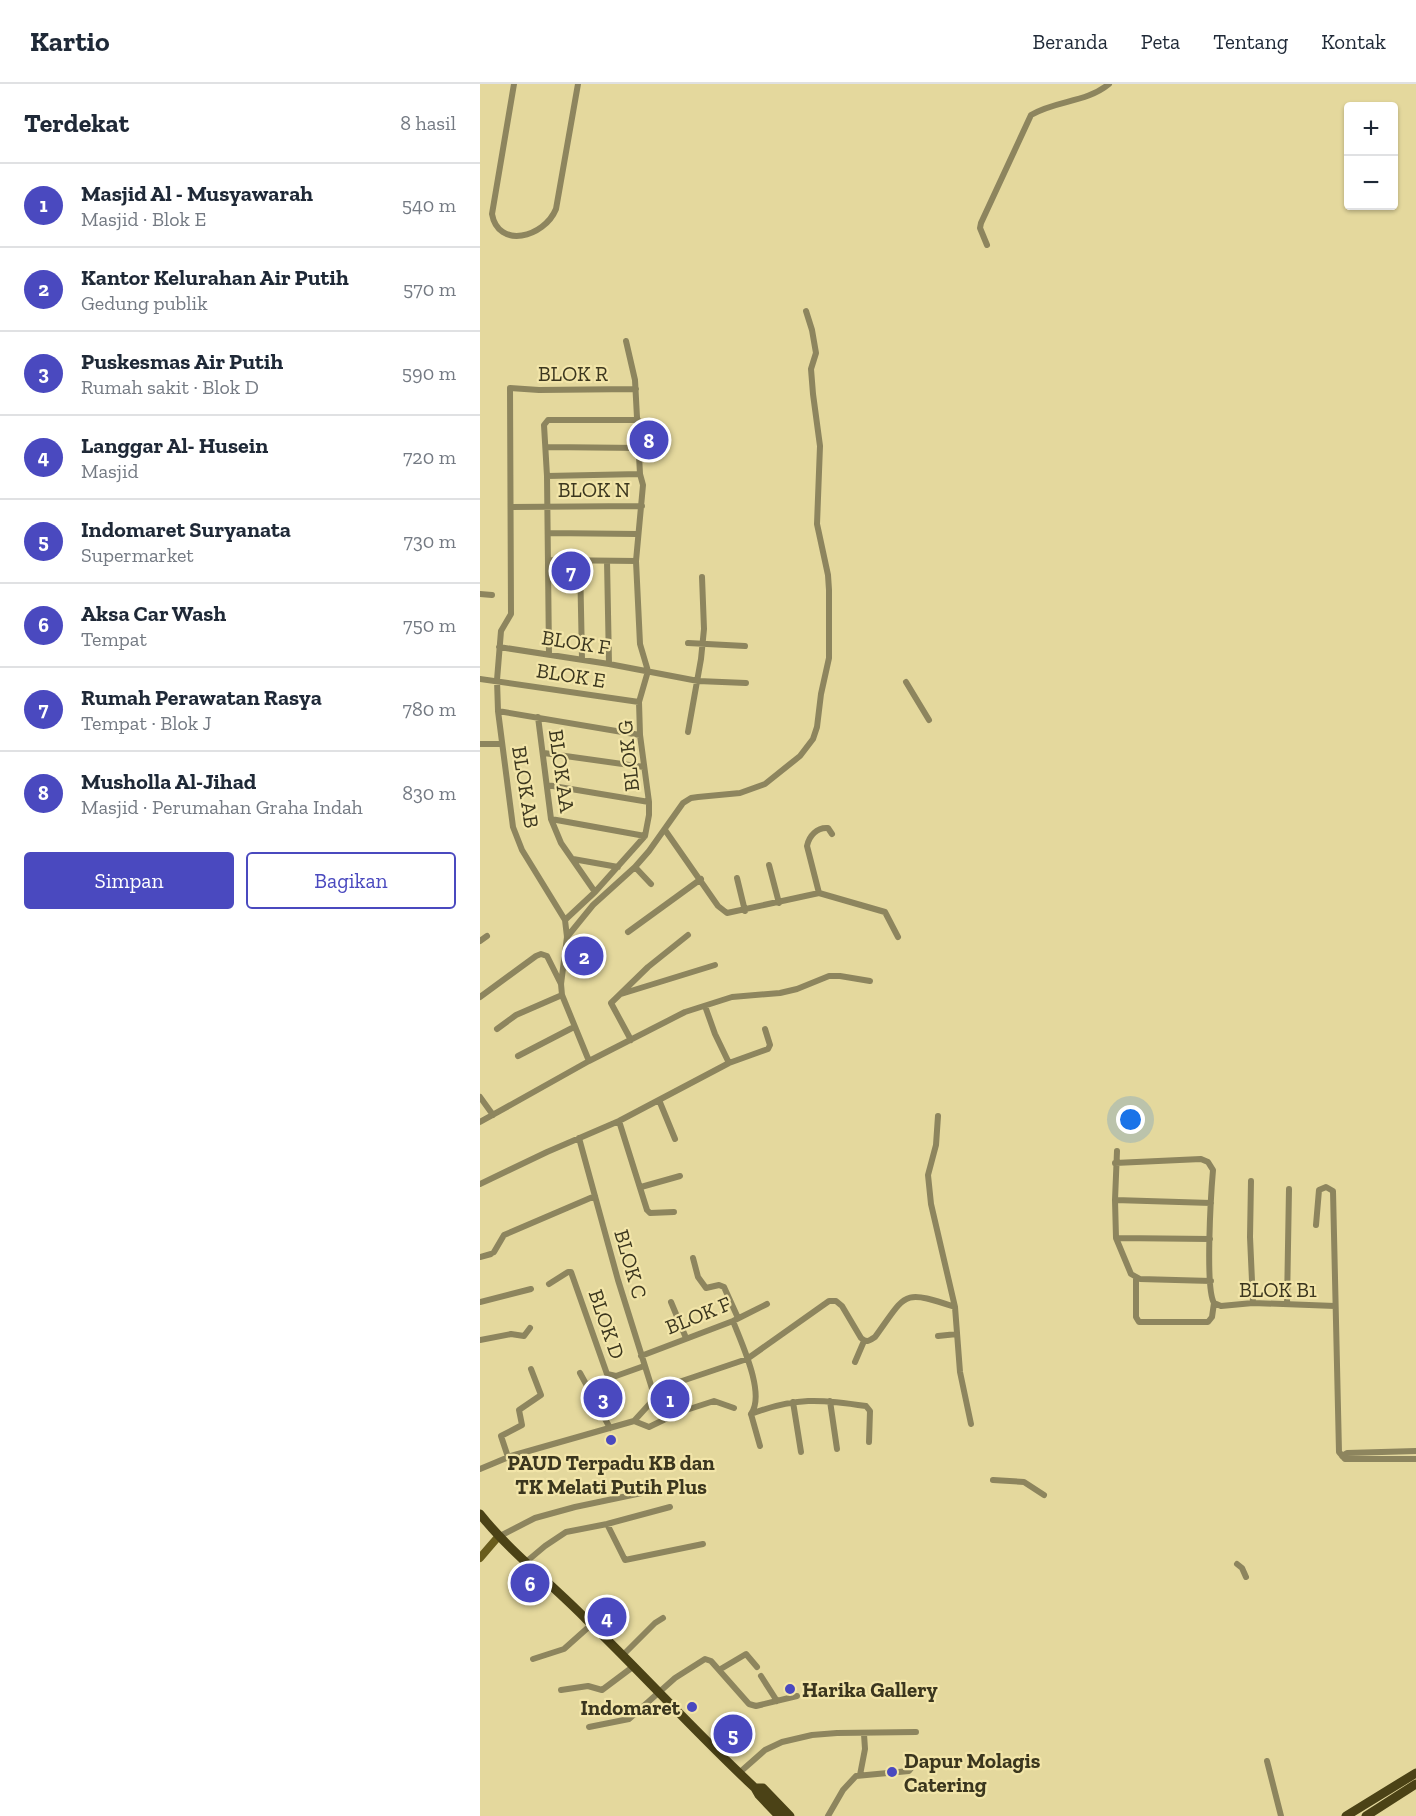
<!DOCTYPE html>
<html lang="id">
<head>
<meta charset="utf-8">
<style>
  :root { --surface:#fff; --page:#f2f2f3; --text:#1f2937; --muted:#747a83; --line:#e0e1e3; --accent:#4a49bf }
  body { margin:0; font-family:"Zilla Slab",serif; background:var(--page); color:var(--text) }
  .controls { position:absolute; right:18px; top:18px; display:grid; overflow:hidden; border-radius:6px; box-shadow:0 2px 4px #0004 }
  .controls button { width:54px; height:54px; display:grid; place-items:center; padding:0; border:0; border-bottom:2px solid var(--line); background:var(--surface); color:var(--text); font:30px sans-serif }
  .you { position:absolute; left:651px; top:1036px; width:21px; height:21px; margin:-15px; border:4px solid #fff; border-radius:50%; background:#1a73e8; box-shadow:0 0 0 9px #1a73e833 }
  .badge { display:grid; place-items:center; width:39px; height:39px; border-radius:50%; background:var(--accent); color:#fff; font-size:20px; font-weight:700 }
  .pin { position:absolute; translate:-50% -50%; border:3px solid #fff; box-shadow:0 2px 6px #0006 }
  .list { margin:0; padding:0; list-style:none }
  h2 { display:flex; justify-content:space-between; align-items:center; height:78px; margin:0; padding:0 24px; font-size:26px }
  h2 small { font-size:20px; font-weight:400; color:var(--muted) }
  .list li { display:grid; grid-template-columns:39px 1fr auto; gap:18px; align-items:center; box-sizing:border-box; height:84px; padding:0 24px; border-top:2px solid var(--line) }
  .list b { display:block; font-size:22px; white-space:nowrap }
  .list p { margin:0; font-size:20px; white-space:nowrap; color:var(--muted) }
  .list em { font-size:20px; font-style:normal; color:var(--muted) }
  .actions { display:flex; gap:12px; padding:18px 24px }
  .actions a { flex:1; padding:14px 0; border:2px solid var(--accent); border-radius:6px; text-align:center; font-size:21px; color:var(--accent) }
  .actions .main { background:var(--accent); color:#fff }
  .map { position:relative; flex:none; width:936px; height:1732px; overflow:hidden }
  header { display:flex; align-items:center; gap:36px; box-sizing:border-box; height:84px; padding:0 30px; background:var(--surface); border-bottom:2px solid var(--line) }
  header strong { font-size:28px }
  nav { display:flex; gap:33px; margin-inline-start:auto; font-size:21px }
  main { display:flex }
  aside { flex:1; background:var(--surface) }
  .map>svg:first-child { display:block }
  .lines { fill:none; stroke-linecap:round; stroke-linejoin:round }
  .street { stroke:#8d855e; stroke-width:6 }
  .secondary { stroke:#6a5d1d; stroke-width:8 }
  .primary { stroke:#4b4216; stroke-width:9 }
  .poi-dot { fill:#4a49bf; stroke:#f2e5a9; stroke-width:2 }
  .labels { text-anchor:middle; dominant-baseline:central; stroke-width:4.5; stroke-linejoin:round; paint-order:stroke }
  .street-label { font-size:21px; fill:#3b361e; stroke:#f2e5a9 }
  .poi-label { font-size:21px; font-weight:bold; fill:#3b361e; stroke:#f2e5a9; text-anchor:start }
</style>
</head>
<body>
<header>
<strong>Kartio</strong>
<nav><a>Beranda</a><a>Peta</a><a>Tentang</a><a>Kontak</a></nav>
</header>
<main>
<aside>
<h2>Terdekat<small>8 hasil</small></h2>
<ul class="list">
<li><span class="badge">1</span><div><b>Masjid Al - Musyawarah</b><p>Masjid · Blok E</p></div><em>540 m</em></li>
<li><span class="badge">2</span><div><b>Kantor Kelurahan Air Putih</b><p>Gedung publik</p></div><em>570 m</em></li>
<li><span class="badge">3</span><div><b>Puskesmas Air Putih</b><p>Rumah sakit · Blok D</p></div><em>590 m</em></li>
<li><span class="badge">4</span><div><b>Langgar Al- Husein</b><p>Masjid</p></div><em>720 m</em></li>
<li><span class="badge">5</span><div><b>Indomaret Suryanata</b><p>Supermarket</p></div><em>730 m</em></li>
<li><span class="badge">6</span><div><b>Aksa Car Wash</b><p>Tempat</p></div><em>750 m</em></li>
<li><span class="badge">7</span><div><b>Rumah Perawatan Rasya</b><p>Tempat · Blok J</p></div><em>780 m</em></li>
<li><span class="badge">8</span><div><b>Musholla Al-Jihad</b><p>Masjid · Perumahan Graha Indah</p></div><em>830 m</em></li>
</ul>
<div class="actions"><a class="main">Simpan</a><a>Bagikan</a></div>
</aside>
<div class="map">
<svg width="936" height="1732" viewBox="0 0 936 1732">
  <rect width="100%" height="100%" fill="#e4d89d"/>
  <g class="lines">
    <path class="street" d="M34,0L12,130C18,165 64,154 76,125L98,0
      M507,161L500,144L501,139L551,31C576,16 606,19 629,0
      M146,257L155,296L160,390L163,401L156,477L160,560L168,587
      M66,363L159,364
      M67,392L160,390
      M31,423L162,422
      M68,449L157,450
      M68,476L156,477
      M100,477L102,575
      M127,477L129,580
      M0,510L12,511
      M208,559L265,562
      M19,563L129,580L218,597L266,599
      M69,570L67,392L64,341L68,336H158
      M0,595L159,618
      M426,598L449,636
      M18,627L160,651
      M58,633L71,735L81,759L115,808
      M208,648L221,575L224,545L222,493
      M0,660H22
      M64,669L164,683
      M67,701L169,718
      M71,735L165,752
      M185,746L238,822L247,829L339,809L327,762C329,752 337,743 348,744L352,750
      M93,775L138,783
      M289,781L299,819
      M155,783L171,800
      M257,794L265,827
      M339,809L405,828L418,853
      M85,836L42,766L33,743L18,627L17,596L21,547L31,530L30,304L59,306L156,305
      M148,848L221,795
      M87,853L113,821L155,783L169,767L203,719L211,714L218,713L260,709L285,700L320,672L333,655L337,643L341,610L349,574V506L348,491L337,440L340,362L333,310L331,285L336,269L332,246L326,227
      M0,857L7,852
      M141,910L235,881
      M0,913L56,872L61,870L67,872L81,900
      M225,922L235,950L249,979
      M17,945L36,931L82,911
      M151,956L131,919L168,883L208,851
      M38,972L94,943
      M109,977L205,928L252,913L300,909L317,905L349,892H360L390,897
      M0,1013L13,1031
      M179,1016L195,1055
      M458,1032L456,1061L448,1091L451,1120L475,1223L480,1288L491,1340
      M139,1037L167,1126L170,1129L194,1128
      M0,1038L109,977L82,911L81,900L87,853L85,836L115,808L165,752L169,731V718L160,651L159,618L168,587
      M99,1054L138,1196L175,1314
      M637,1067L635,1116L636,1154L651,1190L660,1195L731,1197
      M635,1079L721,1075L728,1078L733,1086C731,1109 725,1204 734,1219L741,1222L773,1219L855,1222
      M771,1097L770,1153L773,1219
      M0,1100L67,1068L139,1037L249,979L288,965L290,961L285,945
      M161,1103L200,1092
      M635,1116L731,1119
      M836,1141L839,1106L846,1103L853,1107L859,1368L865,1375H936
      M636,1154L730,1155
      M14,1168L24,1151L115,1112
      M0,1173L11,1170
      M213,1174L218,1193L226,1204L239,1201L244,1203L258,1234
      M656,1194V1233L659,1238H728L732,1233L734,1219
      M69,1200L88,1188H91L127,1290L136,1292L164,1282
      M0,1218L51,1205
      M191,1218L206,1254
      M807,1220L809,1105
      M253,1237C261,1258 286,1310 271,1330
      M458,1252L477,1250
      M0,1256L31,1250L44,1252L50,1244
      M161,1272L253,1237L287,1220
      M375,1278L384,1257
      M100,1289L130,1344
      M350,1317L357,1365
      M313,1318L321,1368
      M271,1330C315,1313 341,1315 386,1322L390,1327L389,1358
      M271,1330L280,1362
      M154,1337L169,1343L200,1328L234,1317L254,1324
      M862,1372L867,1369L936,1367
      M28,1373L21,1352L42,1341L39,1326L61,1311L51,1285
      M0,1385L31,1372L154,1337L175,1314L188,1304L199,1298L267,1275L349,1217H356L362,1222L381,1254C387,1259 389,1257 395,1253C427,1209 421,1205 475,1223
      M513,1396L544,1398L564,1411
      M127,1440L145,1476L223,1460
      M18,1453L55,1434L95,1423L176,1406
      M46,1478L65,1462L86,1448L127,1440L190,1423
      M757,1480L762,1484L766,1493
      M143,1571L175,1539L183,1534
      M53,1575L84,1565L112,1540
      M239,1586L266,1570L277,1583
      M281,1592L297,1617
      M81,1606L108,1602L122,1606L154,1582
      M109,1643L149,1635L195,1594L225,1575L231,1577L269,1620L276,1622L317,1612
      M787,1677L801,1732
      M259,1689L285,1666L302,1658L332,1651L357,1649L436,1648
      M380,1691L385,1665L384,1650
      M348,1732L363,1706L376,1692L429,1687L433,1682"/>
    <path class="secondary" d="M0,1474L18,1453"/>
    <path class="primary" d="M0,1430C31,1469 72,1500 107,1536C164,1591 217,1650 275,1704L279,1711L299,1732
      M275,1704H283L310,1732
      M866,1732L936,1689
      M886,1732L936,1700"/>
  </g>
  <g class="poi-dot">
    <circle cx="131" cy="1356" r="6"/>
    <circle cx="310" cy="1605" r="6"/>
    <circle cx="212" cy="1623" r="6"/>
    <circle cx="412" cy="1688" r="6"/>
  </g>
  <g class="labels">
    <g class="street-label">
      <text x="93" y="289">BLOK R</text>
      <text x="114" y="405">BLOK N</text>
      <text transform="translate(96 558) rotate(9)">BLOK F</text>
      <text transform="translate(91 591) rotate(9)">BLOK E</text>
      <text transform="translate(148 672) rotate(-96)">BLOK G</text>
      <text transform="translate(82 687) rotate(82)">BLOK AA</text>
      <text transform="translate(46 703) rotate(81)">BLOK AB</text>
      <text transform="translate(151 1180) rotate(74)">BLOK C</text>
      <text x="798" y="1205">BLOK B1</text>
      <text transform="translate(218 1231) rotate(-22)">BLOK F</text>
      <text transform="translate(127 1240) rotate(71)">BLOK D</text>
    </g>
    <g class="poi-label">
      <text x="131" y="1378" text-anchor="middle">PAUD Terpadu KB dan<tspan x="131" dy="24">TK Melati Putih Plus</tspan></text>
      <text x="322" y="1605">Harika Gallery</text>
      <text x="200" y="1623" text-anchor="end">Indomaret</text>
      <text x="424" y="1676">Dapur Molagis<tspan x="424" dy="24">Catering</tspan></text>
    </g>
  </g>
</svg>
<div class="controls">
<button>+</button>
<button>−</button>
</div>
<div class="you"></div>
<div class="pin badge" style="left:190px;top:1315px">1</div>
<div class="pin badge" style="left:104px;top:872px">2</div>
<div class="pin badge" style="left:123px;top:1314px">3</div>
<div class="pin badge" style="left:127px;top:1533px">4</div>
<div class="pin badge" style="left:253px;top:1650px">5</div>
<div class="pin badge" style="left:50px;top:1499px">6</div>
<div class="pin badge" style="left:91px;top:487px">7</div>
<div class="pin badge" style="left:169px;top:356px">8</div>
</div>
</main>
</body>
</html>
